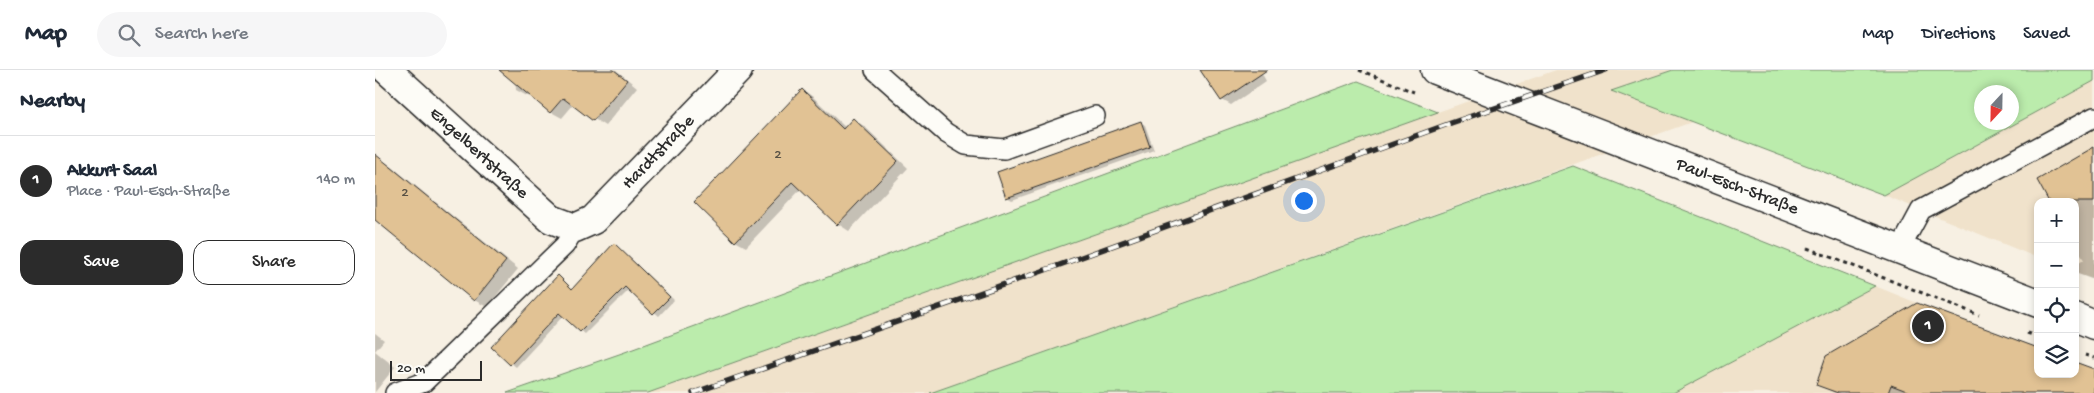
<!DOCTYPE html>
<html lang="en">
<head>
<meta charset="utf-8">
<style>
  :root { --surface:#fff; --page:#f6f6f7; --text:#1f2937; --muted:#747a83; --line:#e0e1e3; --accent:#2b2b2b }
  body { margin:0; font-family:"Gochi Hand",sans-serif; background:var(--page); color:var(--text) }
  .controls { position:absolute; right:15px; bottom:15px; display:grid; overflow:hidden; border-radius:10px; box-shadow:0 2px 8px #0003 }
  .controls button { width:45px; height:45px; display:grid; place-items:center; padding:0; border:0; border-bottom:1px solid var(--line); background:var(--surface); color:var(--text); font:25px sans-serif }
  .compass { position:absolute; left:1599px; top:15px; width:45px; height:45px; border-radius:50%; background:var(--surface); box-shadow:0 2px 8px #0003; rotate:202deg }
  .scale { position:absolute; left:15px; bottom:12px; width:92px; box-sizing:border-box; padding-left:5px; border:2px solid #2b2b2b; border-top:0; font-size:14px; line-height:18px; white-space:nowrap; color:#2b2b2b; -webkit-text-stroke:4px #fdfcf7; paint-order:stroke }
  .you { position:absolute; left:928px; top:130px; width:18px; height:18px; margin:-12px; border:4px solid #fff; border-radius:50%; background:#1a73e8; box-shadow:0 0 0 8px #1a73e833 }
  .badge { display:grid; place-items:center; width:32px; height:32px; border-radius:50%; background:var(--accent); color:#fff; font-size:16px; font-weight:700 }
  .pin { position:absolute; translate:-50% -50%; border:2px solid #fff; box-shadow:0 1px 5px #0006 }
  .list { margin:0; padding:0; list-style:none }
  h2 { display:flex; justify-content:space-between; align-items:center; height:65px; margin:0; padding:0 20px; font-size:21px }
  h2 small { font-size:16px; font-weight:400; color:var(--muted) }
  .list li { display:grid; grid-template-columns:32px 1fr auto; gap:15px; align-items:center; box-sizing:border-box; height:90px; padding:0 20px; border-top:1px solid var(--line) }
  .list b { display:block; font-size:19px; white-space:nowrap }
  .list p { margin:0; font-size:16px; white-space:nowrap; color:var(--muted) }
  .list em { font-size:16px; font-style:normal; color:var(--muted) }
  .actions { display:flex; gap:10px; padding:15px 20px }
  .actions a { flex:1; padding:11px 0; border:1px solid var(--accent); border-radius:15px; text-align:center; font-size:18px; color:var(--accent) }
  .actions .main { background:var(--accent); color:#fff }
  .icon { flex:none; width:28px; height:28px; fill:none; stroke:currentColor; stroke-width:2; stroke-linecap:round; stroke-linejoin:round }
  .map { position:relative; flex:none; width:1719px; height:323px; overflow:hidden }
  header { display:flex; align-items:center; gap:30px; box-sizing:border-box; height:70px; padding:0 25px; background:var(--surface); border-bottom:1px solid var(--line) }
  header strong { font-size:24px }
  nav { display:flex; gap:28px; margin-inline-start:auto; font-size:18px }
  .search { width:350px; height:45px; background:var(--page); display:flex; align-items:center; gap:12px; box-sizing:border-box; padding:0 18px; border-radius:28px; color:var(--muted); font-size:19px }
  main { display:flex }
  aside { flex:1; background:var(--surface) }
  .map>svg:first-child { display:block }
  .built { fill:#f0e2cb }
  .green { fill:#bbecac; stroke:#738c6c; fill-rule:evenodd }
  .shadow { fill:#0003 }
  .building { fill:#e1c294; stroke:#2b2b2b }
  .lines { fill:none; stroke-linecap:round; stroke-linejoin:round }
  .lane-casing { stroke:#2b2b2b; stroke-width:22 }
  .street-casing { stroke:#2b2b2b; stroke-width:31 }
  .path { stroke:#2b2b2b; stroke-width:3; stroke-dasharray:4 4; stroke-linecap:butt }
  .lane { stroke:#fdfcf7; stroke-width:19 }
  .street { stroke:#fdfcf7; stroke-width:28 }
  .rail-casing { stroke:#2b2b2b; stroke-width:5.5 }
  .rail { stroke:#fdfcf7; stroke-width:4; stroke-dasharray:11; stroke-linecap:butt }
  .labels { text-anchor:middle; dominant-baseline:central; stroke-width:4; stroke-linejoin:round; paint-order:stroke }
  .number-label { font-size:15px; fill:#585145 }
  .street-label { font-size:18px; fill:#2b2b2b; stroke:#fdfcf7 }
</style>
</head>
<body>
<header>
<strong>Map</strong>
<div class="search"><svg class="icon" aria-label="search" viewBox="0 0 24 24"><circle cx="10" cy="10" r="6"/><path d="M15 15l6 6"/></svg>Search here</div>
<nav><a>Map</a><a>Directions</a><a>Saved</a></nav>
</header>
<main>
<aside>
<h2>Nearby<small></small></h2>
<ul class="list">
<li><span class="badge">1</span><div><b>Akkurt Saal</b><p>Place · Paul-Esch-Straße</p></div><em>140 m</em></li>
</ul>
<div class="actions"><a class="main">Save</a><a>Share</a></div>
</aside>
<div class="map">
<svg width="1719" height="323" viewBox="0 0 1719 323">
  <rect width="100%" height="100%" fill="#f7f0e3"/>
  <filter id="ink" filterUnits="userSpaceOnUse"><feTurbulence type="fractalNoise" baseFrequency=".02" numOctaves="2"/><feDisplacementMap in="SourceGraphic" scale="10" xChannelSelector="R" yChannelSelector="G"/><feConvolveMatrix kernelMatrix="1 2 1 2 8 2 1 2 1" color-interpolation-filters="sRGB"/></filter>
  <g filter="url(#ink)">
    <path class="built" d="M1181,0H1298L1237,21L1317,52L555,323H273Z
      M1719,11V209L1700,203V132H1663V188L1509,125Z
      M1500,216L1542,233L1663,304L1719,323H1298Z"/>
    <path class="green" d="M1298,0H1719V11L1509,125L1236,21ZM1636,22V52H1606V22Z
      M983,11L1063,42L273,323H132L250,282Z
      M1198,96L1500,216L1298,323H555Z"/>
    <path class="shadow" d="M140,0H241L262,17L230,56L198,35L187,48L176,42L157,26H152L141,20Z
      M827,0H885L891,11L856,35L847,30Z
      M428,20L438,27L471,58L478,50L489,56L533,98L474,161L463,154L426,119L371,177L360,171Z
      M765,52L770,55L779,80L637,130L632,127Z
      M1719,78V210L1700,203V195L1709,190L1700,175V132Z
      M4,88L16,96L143,199L112,237L99,230L0,148V93Z
      M240,174L299,230L284,246L254,220L210,264L189,245L141,297L117,277L183,207L198,219Z
      M0,263L9,270L0,281L20,297L0,322Z
      M1719,300V323H1534L1529,321L1528,323H1460L1443,314L1700,304Z"/>
    <path class="building" d="M124,0H239L252,10L218,51L188,28L175,43Z
      M825,0H892L846,31Z
      M427,19L468,59L478,48L523,91L462,155L417,112L360,172L319,132Z
      M766,51L775,77L631,128L622,102Z
      M1719,77V132H1674L1662,110Z
      M0,84L131,191L99,231L0,150Z
      M239,173L295,227L278,244L250,217L205,262L184,243L135,295L116,277L183,205L197,219Z
      M1542,233L1663,278V304H1700V292L1719,299V323H1537L1516,315L1513,323H1463L1441,315L1451,286Z"/>
    <g class="lines">
      <defs>
        <path id="lane" d="M500,0L571,63L591,75L629,79L720,46
          M1525,179L1546,140L1719,47
          M20,323L49,312L190,175L200,158"/>
        <g id="street">
          <path id="s1" d="M12,0L176,149L200,158L218,150L363,0"/>
          <path id="s2" d="M1060,0L1663,233"/>
          <path d="M1700,247L1719,255"/>
        </g>
      </defs>
      <use href="#lane" class="lane-casing"/>
      <use href="#street" class="street-casing"/>
      <path class="path" d="M984,0L1039,22
        M1432,178L1604,245
        M1652,263L1663,267
        M1710,285L1719,288"/>
      <use href="#lane" class="lane"/>
      <use href="#street" class="street"/>
      <defs>
        <path id="rail" d="M318,323L679,197L1076,53L1231,0"/>
      </defs>
      <use href="#rail" class="rail-casing"/>
      <use href="#rail" class="rail"/>
    </g>
  </g>
  <g class="labels">
    <g class="number-label">
      <text x="403" y="85">2</text>
      <text x="30" y="123">2</text>
    </g>
    <g class="street-label">
      <text stroke="none"><textPath href="#s1" startOffset="124">Engelbertstraße</textPath></text>
      <text stroke="none"><textPath href="#s1" startOffset="361">Hardtstraße</textPath></text>
      <text stroke="none"><textPath href="#s2" startOffset="324">Paul-Esch-Straße</textPath></text>
    </g>
  </g>
</svg>
<div class="controls">
<button>+</button>
<button>−</button>
<button><svg class="icon" aria-label="locate" viewBox="0 0 24 24"><circle cx="12" cy="12" r="6"/><path d="M12 2v4M12 18v4M2 12h4M18 12h4"/></svg></button>
<button><svg class="icon" aria-label="layers" viewBox="0 0 24 24"><path d="M12 4l9 5-9 5-9-5zM3 14l9 5 9-5"/></svg></button>
</div>
<svg class="compass" viewBox="-18 -18 36 36"><path d="M0-13l5 13h-10z" fill="#e53935"/><path d="M0 13l5-13h-10z" fill="#747a83"/></svg>
<div class="scale">20 m</div>
<div class="you"></div>
<div class="pin badge" style="left:1553px;top:256px">1</div>
</div>
</main>
</body>
</html>
